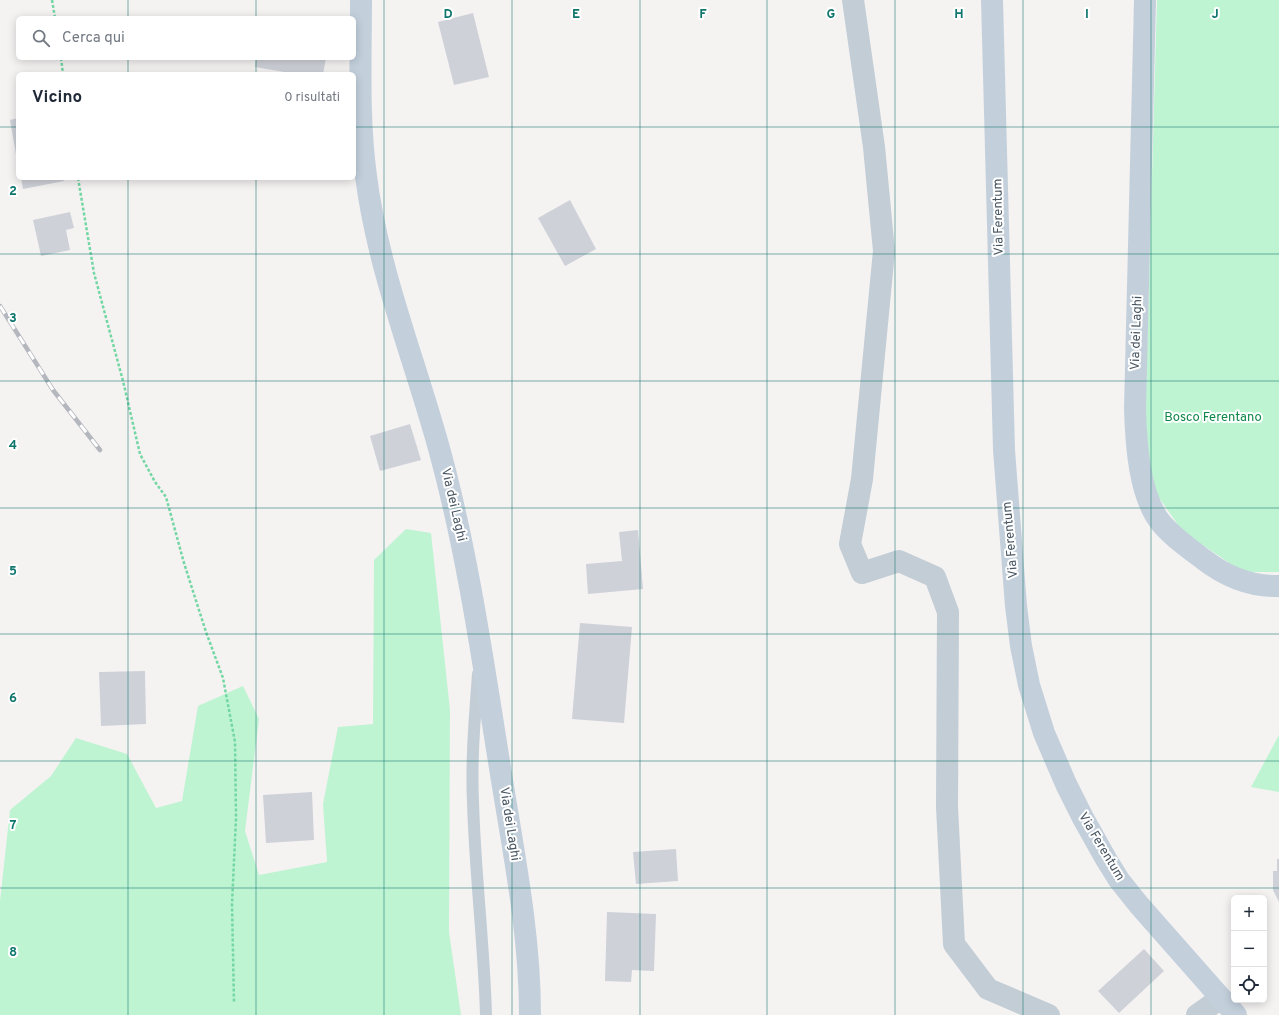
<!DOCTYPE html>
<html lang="it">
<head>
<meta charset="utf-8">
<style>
  :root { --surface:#fff; --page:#f6f6f7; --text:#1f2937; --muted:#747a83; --line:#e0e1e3 }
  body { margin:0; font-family:Overpass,sans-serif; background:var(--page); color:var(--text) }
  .controls { position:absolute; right:12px; bottom:12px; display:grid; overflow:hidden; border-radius:6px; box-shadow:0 2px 10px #0003 }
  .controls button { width:36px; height:36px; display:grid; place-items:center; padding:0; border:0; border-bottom:1px solid var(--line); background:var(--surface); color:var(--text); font:20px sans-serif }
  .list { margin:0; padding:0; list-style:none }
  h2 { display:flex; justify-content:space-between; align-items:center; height:52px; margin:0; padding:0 16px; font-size:17px }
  h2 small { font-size:13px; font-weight:400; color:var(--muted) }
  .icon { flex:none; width:22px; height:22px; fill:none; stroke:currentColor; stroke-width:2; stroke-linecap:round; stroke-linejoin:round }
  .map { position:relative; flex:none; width:1279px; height:1015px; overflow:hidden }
  .search { position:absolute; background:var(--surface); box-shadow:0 2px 10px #0003; left:16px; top:16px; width:340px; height:44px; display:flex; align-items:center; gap:10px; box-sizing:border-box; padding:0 14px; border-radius:6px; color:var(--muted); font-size:15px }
  .panel { position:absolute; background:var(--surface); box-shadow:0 2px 10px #0003; left:16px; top:72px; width:340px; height:108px; border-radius:6px }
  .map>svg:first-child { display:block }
  .green { fill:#bef4d2 }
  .building { fill:#ced1d8 }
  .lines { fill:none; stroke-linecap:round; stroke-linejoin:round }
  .path { stroke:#72d7a3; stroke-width:2.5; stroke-dasharray:3 2; stroke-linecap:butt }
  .service { stroke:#c2cdd5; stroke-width:12 }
  .minor { stroke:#c2cdd5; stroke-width:22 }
  .secondary { stroke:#c3d0dc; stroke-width:22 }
  .rail-casing { stroke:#b4b7bd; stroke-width:4.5 }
  .rail { stroke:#fff; stroke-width:3; stroke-dasharray:9; stroke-linecap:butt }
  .grid { fill:none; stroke:#0f766e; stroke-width:1; stroke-opacity:0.55 }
  .labels { text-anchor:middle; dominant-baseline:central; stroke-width:4; stroke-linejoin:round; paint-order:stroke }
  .street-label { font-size:13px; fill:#485662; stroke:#fff }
  .park-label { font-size:13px; fill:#0e8849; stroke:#fff }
  .grid-label { font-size:13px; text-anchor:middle; font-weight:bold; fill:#0f766e; stroke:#fff; stroke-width:4; stroke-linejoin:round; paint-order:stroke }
</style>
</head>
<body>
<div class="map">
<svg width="1279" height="1015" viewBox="0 0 1279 1015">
  <rect width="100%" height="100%" fill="#f5f2f2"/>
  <path class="green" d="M1157,0H1279V572H1243L1183,532L1153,489L1145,425Z
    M406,529L431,533L450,710L449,932L461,1015H0V901L10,810L51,776L76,738L127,754L156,808L182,801L198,706L243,686L259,719L245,831L259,875L327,862L323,804L338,727L373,724L374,560Z
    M1279,735V792L1251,787Z"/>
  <path class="building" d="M473,13L489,77L454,85L438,22Z
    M256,58H326L323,74H296L255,67Z
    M18,118V160H17L10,120Z
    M21,178H63L64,181L23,189Z
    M570,200L596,249L565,266L538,218Z
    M70,212L74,228L66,230L70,250L41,256L33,220Z
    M410,424L421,460L380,471L370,436Z
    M638,530L643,589L588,594L586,564L622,561L619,532Z
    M580,623L632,627L624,723L572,719Z
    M145,671L146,724L101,726L99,672Z
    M312,792L314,840L266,843L263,795Z
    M676,849L678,881L636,884L633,852Z
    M1277,859H1279V902L1273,890V871H1277Z
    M607,912L656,914L654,971L632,970L631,982L605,981Z
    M1144,949L1164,971L1119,1013L1098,991Z"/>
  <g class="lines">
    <path class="path" d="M52,0L55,18
      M61,58L63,74
      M78,178L94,273L123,381L140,454L155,482L166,497L184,563L206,632L223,678L235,742L236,818L232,904L234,1003"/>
    <path class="service" d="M478,674C475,716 471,759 473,802C475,873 484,944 486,1015"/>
    <path class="minor" d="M853,0L874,147L884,251L862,479L850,544L862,573L899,561L935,577L948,612L947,807L954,944L988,989L1049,1015
      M1197,1015L1221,998"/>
    <path class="secondary" d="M361,0C361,58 358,118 366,176C378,271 415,360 440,452C468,555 483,662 500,768C513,850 530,932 530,1015
      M992,0L1004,450L1016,606L1021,646L1029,685L1044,733L1066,784L1083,818L1106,859L1119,880L1139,905L1236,1015
      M1145,0L1135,409C1136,443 1139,496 1161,523C1173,537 1188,548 1203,559C1225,576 1251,587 1279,586"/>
    <defs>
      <path id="rail" d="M0,306L53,390L100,450"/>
    </defs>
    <use href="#rail" class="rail-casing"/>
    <use href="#rail" class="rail"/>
  </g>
  <path class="grid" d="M128,0V18M256,0V18M384,0V1015M512,0V1015M640,0V1015M767,0V1015M895,0V1015M1023,0V1015M1151,0V1015M128,58V74M256,58V74M0,127H18M354,127H1279M128,178V1015M256,178V1015M0,254H1279M0,381H1279M0,508H1279M0,634H1279M0,761H1279M0,888H1279"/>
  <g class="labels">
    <g class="street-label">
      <text transform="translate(999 217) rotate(-91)">Via Ferentum</text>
      <text transform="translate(1137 333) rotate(-88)">Via dei Laghi</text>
      <text transform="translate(453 505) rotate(77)">Via dei Laghi</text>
      <text transform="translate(1011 540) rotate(-95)">Via Ferentum</text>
      <text transform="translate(509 824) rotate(81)">Via dei Laghi</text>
      <text transform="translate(1101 847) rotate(59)">Via Ferentum</text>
    </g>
    <g class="park-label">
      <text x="1213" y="418">Bosco Ferentano</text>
    </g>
  </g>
  <g class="grid-label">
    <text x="448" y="18">D</text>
    <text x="576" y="18">E</text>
    <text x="703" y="18">F</text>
    <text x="831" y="18">G</text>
    <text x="959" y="18">H</text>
    <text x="1087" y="18">I</text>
    <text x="1215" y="18">J</text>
    <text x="13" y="195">2</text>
    <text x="13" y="322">3</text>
    <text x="13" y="449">4</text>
    <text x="13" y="575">5</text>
    <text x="13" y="702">6</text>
    <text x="13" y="829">7</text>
    <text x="13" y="956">8</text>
  </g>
</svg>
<div class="controls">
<button>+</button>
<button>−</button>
<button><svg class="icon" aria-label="locate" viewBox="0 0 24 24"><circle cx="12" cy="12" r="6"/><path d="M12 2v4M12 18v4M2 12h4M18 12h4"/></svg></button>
</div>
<div class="search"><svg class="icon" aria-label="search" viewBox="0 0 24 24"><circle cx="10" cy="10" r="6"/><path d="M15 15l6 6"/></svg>Cerca qui</div>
<section class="panel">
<h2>Vicino<small>0 risultati</small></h2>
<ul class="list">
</ul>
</section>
</div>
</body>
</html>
